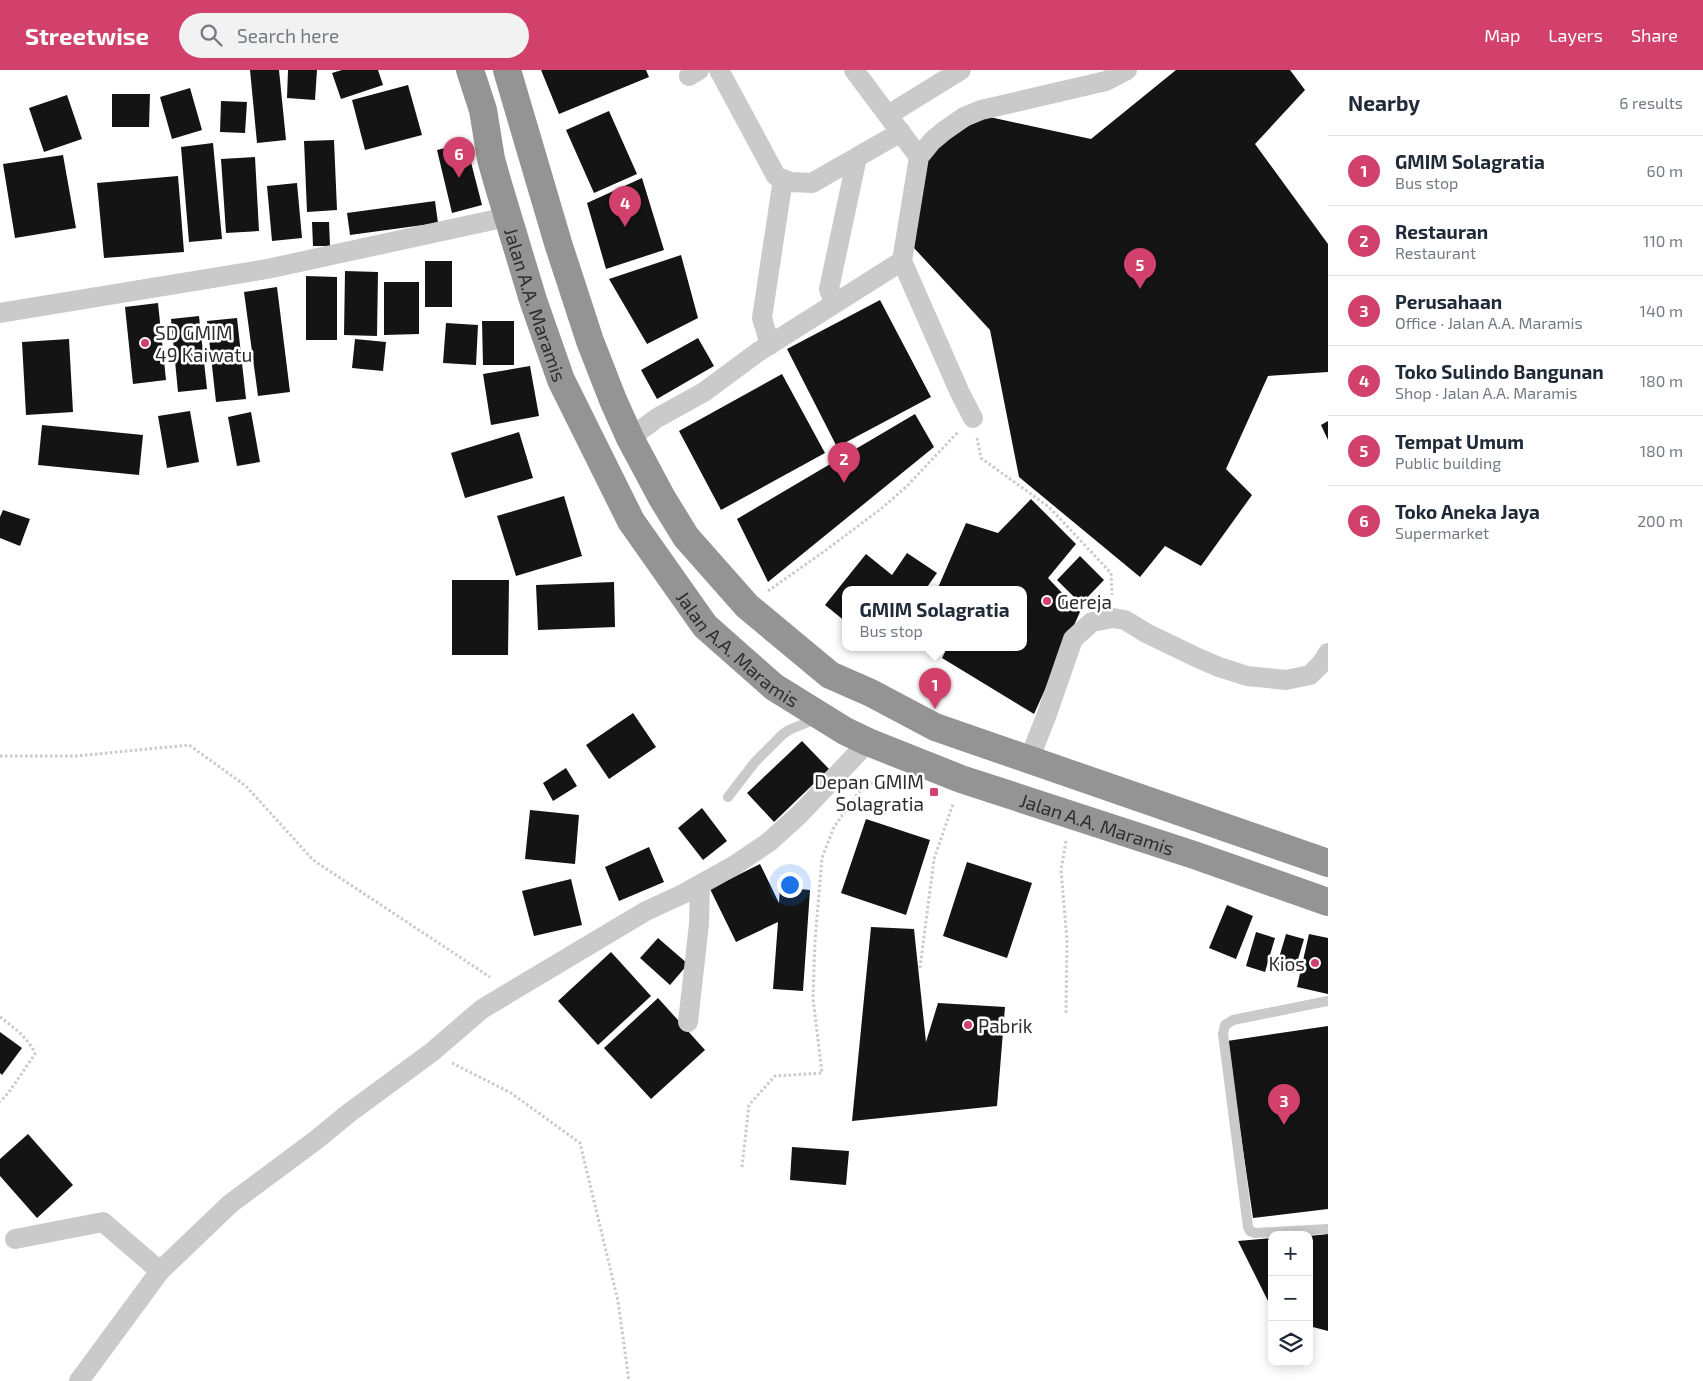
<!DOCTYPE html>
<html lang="en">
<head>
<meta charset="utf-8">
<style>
  :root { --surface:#fff; --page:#f2f2f3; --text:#1f2937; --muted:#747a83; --line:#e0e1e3; --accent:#d1416b }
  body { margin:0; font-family:"Exo 2",sans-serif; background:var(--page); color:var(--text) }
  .controls { position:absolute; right:15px; bottom:15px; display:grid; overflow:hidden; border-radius:10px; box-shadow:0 2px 12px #0003 }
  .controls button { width:45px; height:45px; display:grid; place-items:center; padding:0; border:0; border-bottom:1px solid var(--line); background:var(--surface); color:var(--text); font:25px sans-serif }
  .you { position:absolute; left:789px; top:814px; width:18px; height:18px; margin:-12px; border:4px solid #fff; border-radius:50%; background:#1a73e8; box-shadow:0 0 0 8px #1a73e833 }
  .badge { display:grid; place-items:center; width:32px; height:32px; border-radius:50%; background:var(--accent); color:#fff; font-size:16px; font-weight:700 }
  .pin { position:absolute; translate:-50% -41px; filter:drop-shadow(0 1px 2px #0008) }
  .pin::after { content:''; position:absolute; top:26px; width:18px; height:15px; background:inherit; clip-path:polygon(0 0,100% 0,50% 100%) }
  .popup { position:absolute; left:842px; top:516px; width:185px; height:65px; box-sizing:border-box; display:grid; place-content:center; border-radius:10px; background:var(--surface); filter:drop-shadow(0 1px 4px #0005); font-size:16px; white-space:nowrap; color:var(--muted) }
  .popup b { font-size:19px; color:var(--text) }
  .popup::after { content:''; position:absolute; left:50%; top:100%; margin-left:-10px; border:10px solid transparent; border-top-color:var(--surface) }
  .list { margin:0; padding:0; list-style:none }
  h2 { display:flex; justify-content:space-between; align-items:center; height:65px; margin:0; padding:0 20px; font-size:21px }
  h2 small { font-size:16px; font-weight:400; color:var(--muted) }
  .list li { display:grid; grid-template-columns:32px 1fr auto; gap:15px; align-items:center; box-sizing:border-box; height:70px; padding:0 20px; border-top:1px solid var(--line) }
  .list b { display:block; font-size:19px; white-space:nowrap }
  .list p { margin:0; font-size:16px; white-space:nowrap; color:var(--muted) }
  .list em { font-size:16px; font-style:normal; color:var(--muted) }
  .icon { flex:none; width:28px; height:28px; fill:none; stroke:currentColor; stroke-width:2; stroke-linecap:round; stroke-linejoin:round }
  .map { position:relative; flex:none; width:1328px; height:1311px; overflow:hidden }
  header { display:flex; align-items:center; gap:30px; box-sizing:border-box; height:70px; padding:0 25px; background:var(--accent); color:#fff }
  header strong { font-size:24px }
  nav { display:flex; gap:28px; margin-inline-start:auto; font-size:18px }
  .search { width:350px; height:45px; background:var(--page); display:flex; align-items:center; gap:12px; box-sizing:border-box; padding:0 18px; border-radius:28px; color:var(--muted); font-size:19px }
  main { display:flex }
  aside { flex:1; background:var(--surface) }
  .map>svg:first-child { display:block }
  .building { fill:#141414 }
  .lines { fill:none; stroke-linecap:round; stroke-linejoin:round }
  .path { stroke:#cacaca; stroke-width:3; stroke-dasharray:2.5 2.5; stroke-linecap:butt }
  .lane { stroke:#cacaca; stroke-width:10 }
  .street { stroke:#cacaca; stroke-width:20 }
  .highway { stroke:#949494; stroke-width:28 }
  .poi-dot { fill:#d1416b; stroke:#fff; stroke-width:2 }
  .labels { text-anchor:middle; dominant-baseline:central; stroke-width:5; stroke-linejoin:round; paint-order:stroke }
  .street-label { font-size:19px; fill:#2d2d2d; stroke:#fff }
  .poi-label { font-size:19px; fill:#2d2d2d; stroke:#fff; text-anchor:start }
</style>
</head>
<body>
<header>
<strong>Streetwise</strong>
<div class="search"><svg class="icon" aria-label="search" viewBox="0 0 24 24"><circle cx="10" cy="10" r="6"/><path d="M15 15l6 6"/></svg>Search here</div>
<nav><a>Map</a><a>Layers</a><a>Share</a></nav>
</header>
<main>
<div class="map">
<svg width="1328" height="1311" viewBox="0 0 1328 1311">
  <rect width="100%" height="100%" fill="#fff"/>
  <path class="building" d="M250,0H279L286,70L257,73Z
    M288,0H317L315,30L287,28Z
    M342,0H378L383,15L341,29L332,3Z
    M541,0H646L649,7L559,44Z
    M1176,0H1290L1305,20L1255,74L1328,174V302L1268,306L1226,399L1252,425L1201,496L1165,476L1140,507L1019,407L990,260L914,178L927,81L985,46L1091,69Z
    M408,15L422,65L365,80L352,30Z
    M190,18L202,60L172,69L160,27Z
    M112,24H150L149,57H112Z
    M67,25L82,69L44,82L29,38Z
    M221,31L247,32L245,63L220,62Z
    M609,41L637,104L594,123L566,60Z
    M334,70L337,140L307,142L304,71Z
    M213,73L222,169L189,172L181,77Z
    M466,73L482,135L452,143L437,80Z
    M63,85L76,158L15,168L3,94Z
    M255,87L259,161L226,163L221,89Z
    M178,106L184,182L104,188L97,113Z
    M642,108L664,180L606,199L587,133Z
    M297,113L302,168L272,171L267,116Z
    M435,131L438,153L350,165L347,143Z
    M312,152H329L330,176H313Z
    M681,185L698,248L647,274L609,209Z
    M425,191H452V237H425Z
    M345,201L378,202L377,266L344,265Z
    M306,206L337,207V270H306Z
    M384,212H419V264L384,265Z
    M277,217L290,322L258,326L244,222Z
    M880,230L931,327L837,377L787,279Z
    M158,233L166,310L133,314L125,237Z
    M199,246L207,319L178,322L171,249Z
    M237,248L246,329L216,332L207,251Z
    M482,251H514V295H483Z
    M446,253L478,255L476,295L443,293Z
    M698,268L714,296L657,329L641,300Z
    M69,269L73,342L26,345L22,272Z
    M355,269L386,272L383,301L352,298Z
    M530,296L539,346L491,355L483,304Z
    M782,304L825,383L721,440L679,361Z
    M190,341L199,392L167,398L158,346Z
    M251,342L260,392L237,396L228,347Z
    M915,344L934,377L768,512L737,449Z
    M1328,351V370L1321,355Z
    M42,355L143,365L139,405L38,395Z
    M519,362L533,408L465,428L451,383Z
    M564,426L582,486L516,506L497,446Z
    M1031,429L1076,474L1048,508L1080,542L1034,644L942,588L947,578H1024V520H937L966,453L998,463Z
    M3,440L30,449L20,476L0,468V447Z
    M907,483L937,503L925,520H846V552L825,535L866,484L892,505Z
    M1080,486L1104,510L1081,534L1057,510Z
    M452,510H509L508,585H452Z
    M614,512L615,557L538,560L536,515Z
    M633,643L656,677L609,709L586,675Z
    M802,671L829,699L774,752L747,723Z
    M566,698L577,716L553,731L543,713Z
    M702,738L727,771L703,790L678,758Z
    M530,740L579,745L575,794L525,789Z
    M866,749L930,770L906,845L841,823Z
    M649,777L664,812L619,831L605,797Z
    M967,792L1032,813L1007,888L943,866Z
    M760,794L779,833L780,817L810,820L803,921L773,919L778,852L736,872L710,819Z
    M571,809L582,855L534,866L522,821Z
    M1227,835L1253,846L1236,889L1209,878Z
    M871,857L914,859L926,972L938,933L1005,937L997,1036L852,1051Z
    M1256,862L1275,868L1265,902L1246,896Z
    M1286,864L1304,869L1294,903L1276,898Z
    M1309,864L1328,868V924L1297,917Z
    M658,868L688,894L670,915L640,888Z
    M611,882L651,926L598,975L558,931Z
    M658,928L705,980L651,1029L604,978Z
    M1328,956V1139L1253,1148L1227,971Z
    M0,962L22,978L2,1005L0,1003Z
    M28,1064L73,1115L37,1148L0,1106V1089Z
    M792,1077L849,1081L846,1115L790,1110Z
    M1328,1164V1261L1309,1256V1166Z
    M1272,1168V1239L1238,1171Z"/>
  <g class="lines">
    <path class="path" d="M977,368L981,388L1049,437L1111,503L1112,525
      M768,521L826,480L882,438L907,416L958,362
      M0,686H76L189,675L246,716L313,790L490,907
      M1066,771L1061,800L1067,870L1066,944
      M920,898L934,789L953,734
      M0,947C13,957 29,968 35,984L9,1022L0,1032
      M452,993L511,1023L580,1073L618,1231L629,1311
      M742,1097L749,1035L775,1006L822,1003L813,928L815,871L822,788L834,757L859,722L883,706"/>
    <path class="lane" d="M728,727L755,692L783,664L789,660L818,648
      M1328,931L1233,950L1225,955L1223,964L1248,1157L1250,1161L1255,1163L1328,1159"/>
    <path class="street" d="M719,0L776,106L790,112L812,113L901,62
      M854,0L919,87
      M689,6L699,0
      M888,45L961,0
      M834,234L829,219L857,87
      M0,243L267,199L507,147
      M770,275L762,248L783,109
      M973,348L960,323L902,191L919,87L932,71L944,61L964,47L981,40L1106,11L1127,0
      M630,368L657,348L704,322L758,282L902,191
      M1029,690L1047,644L1073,569L1092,552L1113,548L1125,550L1146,563L1200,589L1219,597L1247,606L1286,610L1310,605L1321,594L1328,583
      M688,952L699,854L700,815
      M15,1169L103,1152L160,1201
      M79,1311L160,1201L230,1134L316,1070L349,1043L432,982L482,939L646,841L683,824L735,795L769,772L800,744L868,672"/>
    <g class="highway">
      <path id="s1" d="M470,0L483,40L491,89L498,114L533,230L561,310L631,451L705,556L774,617L845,661L868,672L961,709L1194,785L1328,832"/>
      <path d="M507,0L558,173L590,271L613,330L630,368L662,428L686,467L747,536L830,605L871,623L935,657L1328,793"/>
    </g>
  </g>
  <g class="poi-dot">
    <circle cx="145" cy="273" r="5"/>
    <circle cx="1047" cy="531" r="5"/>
    <rect x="929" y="717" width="10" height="10" rx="2.5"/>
    <circle cx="1315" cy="893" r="5"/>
    <circle cx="968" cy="955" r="5"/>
  </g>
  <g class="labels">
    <g class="street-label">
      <text stroke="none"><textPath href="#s1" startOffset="244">Jalan A.A. Maramis</textPath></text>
      <text stroke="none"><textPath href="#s1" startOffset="649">Jalan A.A. Maramis</textPath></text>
      <text stroke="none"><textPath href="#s1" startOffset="1054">Jalan A.A. Maramis</textPath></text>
    </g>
    <g class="poi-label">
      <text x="155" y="262">SD GMIM<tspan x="155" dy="22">49 Kaiwatu</tspan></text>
      <text x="1057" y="531">Gereja</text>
      <text x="924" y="711" text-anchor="end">Depan GMIM<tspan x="924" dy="22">Solagratia</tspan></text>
      <text x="1305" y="893" text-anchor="end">Kios</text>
      <text x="978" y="955">Pabrik</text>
    </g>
  </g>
</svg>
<div class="controls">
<button>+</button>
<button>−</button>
<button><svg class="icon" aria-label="layers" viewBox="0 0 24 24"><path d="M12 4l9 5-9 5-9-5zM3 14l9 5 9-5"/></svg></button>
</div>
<div class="you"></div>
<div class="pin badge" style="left:935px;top:639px">1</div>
<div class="popup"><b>GMIM Solagratia</b>Bus stop</div>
<div class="pin badge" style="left:844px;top:413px">2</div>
<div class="pin badge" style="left:1284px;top:1055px">3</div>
<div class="pin badge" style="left:625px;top:157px">4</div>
<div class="pin badge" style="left:1140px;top:219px">5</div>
<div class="pin badge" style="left:459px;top:108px">6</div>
</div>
<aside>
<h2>Nearby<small>6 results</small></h2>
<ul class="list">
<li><span class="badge">1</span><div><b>GMIM Solagratia</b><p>Bus stop</p></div><em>60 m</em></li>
<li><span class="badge">2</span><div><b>Restauran</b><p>Restaurant</p></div><em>110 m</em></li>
<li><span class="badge">3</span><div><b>Perusahaan</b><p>Office · Jalan A.A. Maramis</p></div><em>140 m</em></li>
<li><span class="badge">4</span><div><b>Toko Sulindo Bangunan</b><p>Shop · Jalan A.A. Maramis</p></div><em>180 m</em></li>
<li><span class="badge">5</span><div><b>Tempat Umum</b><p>Public building</p></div><em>180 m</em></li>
<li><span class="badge">6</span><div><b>Toko Aneka Jaya</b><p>Supermarket</p></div><em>200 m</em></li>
</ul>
</aside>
</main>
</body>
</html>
